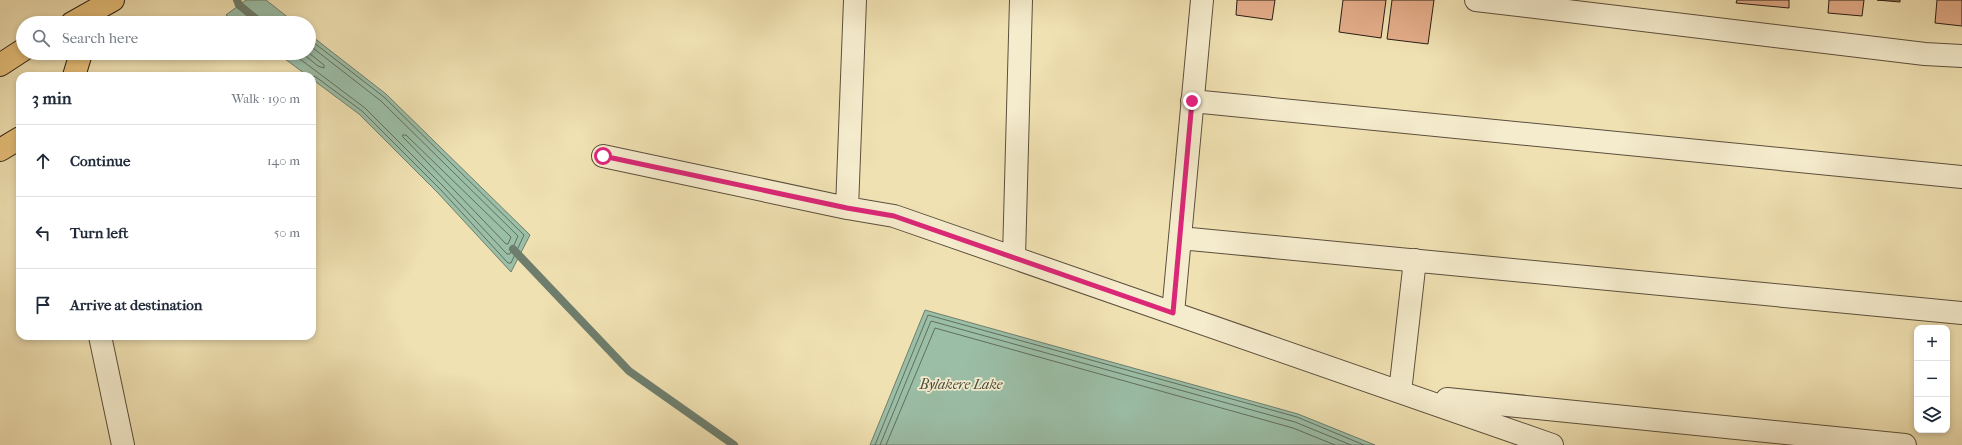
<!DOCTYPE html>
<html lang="en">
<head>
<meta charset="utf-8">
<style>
  :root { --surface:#fff; --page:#f6f6f7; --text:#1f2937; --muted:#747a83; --line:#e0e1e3 }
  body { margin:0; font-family:"IM FELL French Canon",serif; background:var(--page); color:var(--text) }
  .controls { position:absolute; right:12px; bottom:12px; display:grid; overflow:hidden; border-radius:8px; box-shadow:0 2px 6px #0003 }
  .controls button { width:36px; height:36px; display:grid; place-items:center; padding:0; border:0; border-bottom:1px solid var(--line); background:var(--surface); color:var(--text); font:20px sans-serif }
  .stop { position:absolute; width:12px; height:12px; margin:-9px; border:3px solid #db2777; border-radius:50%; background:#fff }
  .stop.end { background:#db2777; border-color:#fff; box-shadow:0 1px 4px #0008 }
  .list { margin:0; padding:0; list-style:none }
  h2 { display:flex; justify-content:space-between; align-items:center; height:52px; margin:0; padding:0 16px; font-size:17px }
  h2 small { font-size:13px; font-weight:400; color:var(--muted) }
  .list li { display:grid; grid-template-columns:26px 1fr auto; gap:12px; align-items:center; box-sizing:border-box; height:72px; padding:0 16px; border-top:1px solid var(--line) }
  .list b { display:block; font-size:15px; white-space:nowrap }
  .list em { font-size:13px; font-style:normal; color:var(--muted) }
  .icon { flex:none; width:22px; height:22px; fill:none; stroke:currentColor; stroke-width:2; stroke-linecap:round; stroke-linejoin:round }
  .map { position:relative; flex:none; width:1962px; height:445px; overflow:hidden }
  .search { position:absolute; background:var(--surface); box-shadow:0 2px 6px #0003; left:16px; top:16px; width:300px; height:44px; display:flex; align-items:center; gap:10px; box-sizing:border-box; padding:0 14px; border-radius:22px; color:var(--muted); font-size:15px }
  .panel { position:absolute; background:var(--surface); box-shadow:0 2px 6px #0003; left:16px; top:72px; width:300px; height:268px; border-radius:12px }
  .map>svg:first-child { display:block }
  .water { fill:#9bbea7; stroke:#6e7e6d }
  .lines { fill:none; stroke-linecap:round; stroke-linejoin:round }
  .shore { stroke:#626e5e; stroke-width:1 }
  .stream { stroke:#6e7e6d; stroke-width:8 }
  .building { fill:#e3ac89; stroke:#2a1e15 }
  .street-casing { stroke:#5c4f3c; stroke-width:24 }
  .primary-casing { stroke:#2a1e15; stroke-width:24 }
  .street { stroke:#f5eccd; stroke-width:22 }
  .primary { stroke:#e8c079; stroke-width:22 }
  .route { stroke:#db2777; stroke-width:5 }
  .labels { text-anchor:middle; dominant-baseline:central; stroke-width:3.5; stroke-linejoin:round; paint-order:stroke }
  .water-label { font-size:14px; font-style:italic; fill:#4c4e41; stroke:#f5eccd }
</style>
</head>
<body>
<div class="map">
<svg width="1962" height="445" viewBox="0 0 1962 445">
  <rect width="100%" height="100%" fill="#f0e1b2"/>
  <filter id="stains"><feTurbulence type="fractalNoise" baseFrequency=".005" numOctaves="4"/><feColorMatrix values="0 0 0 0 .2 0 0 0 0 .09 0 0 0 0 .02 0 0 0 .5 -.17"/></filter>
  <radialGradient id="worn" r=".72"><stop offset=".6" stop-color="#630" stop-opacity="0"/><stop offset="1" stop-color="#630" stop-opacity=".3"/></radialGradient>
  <path class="water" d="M246,0H266L295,23H237L226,15Z
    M309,34L386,94L530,235L511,272L438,193L359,114L312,79V76H308L277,53H309Z
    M925,310L1298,414L1375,445H870Z"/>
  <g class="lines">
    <path class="shore" d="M309,39L384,97L524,235L511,263H508L441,190L362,111L316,77L312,76
      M292,53L365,108L444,187L507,254H510L518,236L381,101L309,45
      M302,53L318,66L324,68V65L309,53
      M403,135H406L511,237L508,244H506L403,137Z
      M875,445L928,315L1297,417L1364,445
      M880,445L931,321L1295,422L1351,445
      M886,445L935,328L1293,428L1335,445"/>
    <path class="stream" d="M237,0L239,5L261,23
      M513,249L629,371L734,445"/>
  </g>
  <path class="building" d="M1237,0H1275L1272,20L1236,15Z
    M1343,0H1386L1381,38L1339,32Z
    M1392,0H1434L1428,44L1387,39Z
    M1737,0H1789V8L1736,3Z
    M1829,0H1864L1862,16L1828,13Z
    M1877,0H1900V2Z
    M1937,0H1962V26L1935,23Z"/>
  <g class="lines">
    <defs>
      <path id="street" d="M1476,0L1925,54L1962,56
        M1192,101L1962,177
        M603,156L847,208L894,216L1552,445
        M847,208L855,0
        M1180,238L1962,313
        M1014,257L1021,0
        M1173,313L1202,0
        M100,336L123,445
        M1400,392L1415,260
        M1447,399L1905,445"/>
      <path id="primary" d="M72,23L113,0
        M0,65L23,50
        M74,76L81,53
        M0,150L20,138"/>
    </defs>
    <use href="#street" class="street-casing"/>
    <use href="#primary" class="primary-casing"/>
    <use href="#street" class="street"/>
    <use href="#primary" class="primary"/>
  </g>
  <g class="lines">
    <path class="route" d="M603,156L847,208L894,216L1173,313L1192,101"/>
  </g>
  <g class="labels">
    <g class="water-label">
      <text x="961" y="384">Bylakere Lake</text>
    </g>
  </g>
  <rect width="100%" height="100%" filter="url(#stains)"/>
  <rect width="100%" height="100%" fill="url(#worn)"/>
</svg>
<div class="controls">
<button>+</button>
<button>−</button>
<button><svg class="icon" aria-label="layers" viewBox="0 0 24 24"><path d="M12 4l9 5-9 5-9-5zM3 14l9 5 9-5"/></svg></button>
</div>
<div class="stop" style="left:603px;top:156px"></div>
<div class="stop end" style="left:1192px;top:101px"></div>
<div class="search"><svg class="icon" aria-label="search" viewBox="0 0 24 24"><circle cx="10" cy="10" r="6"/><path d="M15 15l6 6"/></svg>Search here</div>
<section class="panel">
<h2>3 min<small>Walk · 190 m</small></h2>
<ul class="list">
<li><svg class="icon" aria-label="ahead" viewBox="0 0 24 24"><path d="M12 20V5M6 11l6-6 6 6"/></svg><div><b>Continue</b></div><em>140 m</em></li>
<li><svg class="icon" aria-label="left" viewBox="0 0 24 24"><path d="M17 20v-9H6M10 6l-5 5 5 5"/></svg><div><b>Turn left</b></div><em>50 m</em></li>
<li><svg class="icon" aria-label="arrive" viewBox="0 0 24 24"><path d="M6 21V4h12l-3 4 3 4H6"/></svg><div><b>Arrive at destination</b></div></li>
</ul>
</section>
</div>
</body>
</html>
